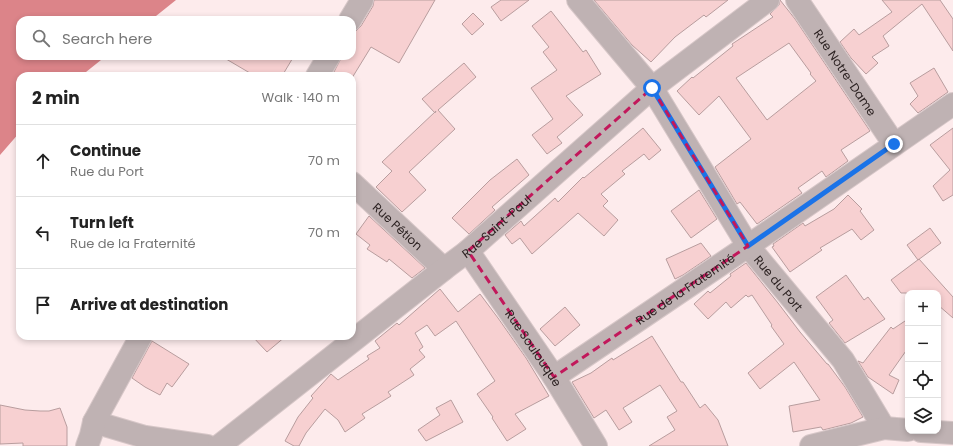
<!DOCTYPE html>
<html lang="en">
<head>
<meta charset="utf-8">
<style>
  :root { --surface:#fff; --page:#f2f2f2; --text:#222; --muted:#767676; --line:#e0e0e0 }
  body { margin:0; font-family:Poppins,sans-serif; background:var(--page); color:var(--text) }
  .controls { position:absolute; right:12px; bottom:12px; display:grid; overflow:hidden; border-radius:8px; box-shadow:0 2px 6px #0003 }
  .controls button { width:36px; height:36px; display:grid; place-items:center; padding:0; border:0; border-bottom:1px solid var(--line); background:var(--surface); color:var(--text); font:20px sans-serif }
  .stop { position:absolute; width:12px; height:12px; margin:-9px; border:3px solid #1a73e8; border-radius:50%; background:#fff }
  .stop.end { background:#1a73e8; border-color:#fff; box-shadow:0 1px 4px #0008 }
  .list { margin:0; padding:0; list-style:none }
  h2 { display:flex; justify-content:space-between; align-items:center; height:52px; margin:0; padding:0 16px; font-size:17px }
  h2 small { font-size:13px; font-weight:400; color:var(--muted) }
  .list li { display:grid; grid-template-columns:26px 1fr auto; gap:12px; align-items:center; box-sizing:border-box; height:72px; padding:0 16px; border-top:1px solid var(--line) }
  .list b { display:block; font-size:15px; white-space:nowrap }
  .list p { margin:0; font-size:13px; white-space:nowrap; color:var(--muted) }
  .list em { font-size:13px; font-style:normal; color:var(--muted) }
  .icon { flex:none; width:22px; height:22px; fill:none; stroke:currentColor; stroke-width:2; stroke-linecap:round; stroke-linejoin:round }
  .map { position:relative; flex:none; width:953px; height:446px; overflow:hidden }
  .search { position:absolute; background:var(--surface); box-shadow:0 2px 6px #0003; left:16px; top:16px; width:340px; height:44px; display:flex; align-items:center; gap:10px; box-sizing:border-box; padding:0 14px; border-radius:12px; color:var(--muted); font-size:15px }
  .panel { position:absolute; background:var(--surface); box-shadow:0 2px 6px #0003; left:16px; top:72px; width:340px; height:268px; border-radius:12px }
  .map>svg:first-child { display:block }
  .water { fill:#dc8489 }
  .building { fill:#f7d0d1; stroke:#b89d9e; fill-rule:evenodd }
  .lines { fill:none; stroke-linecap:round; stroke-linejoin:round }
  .minor-casing { stroke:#d7c7c8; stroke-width:24 }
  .minor { stroke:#bfb2b3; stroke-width:22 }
  .route { stroke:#1a73e8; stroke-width:5 }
  .marked { fill:none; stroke:#c2185b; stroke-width:3; stroke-dasharray:8 5; stroke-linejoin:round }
  .labels { text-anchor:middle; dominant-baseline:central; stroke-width:3.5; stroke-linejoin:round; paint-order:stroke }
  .street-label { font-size:12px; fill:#2c2222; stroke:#fdebec }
</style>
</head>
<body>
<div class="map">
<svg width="953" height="446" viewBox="0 0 953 446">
  <rect width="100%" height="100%" fill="#fdebec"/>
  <path class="water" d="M0,0H176L151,20H20V56H106L81,76H20V132L0,155Z"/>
  <path class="building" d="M374,0H435L399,63L371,47L352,78V76H332L340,60L345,56H352V32L356,31L361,26L373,6Z
    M501,0H529L501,21L491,7Z
    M594,0H728L706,17L704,15L675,37L651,62L632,45Z
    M780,0L795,19L870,131L841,150L848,161L826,177L822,171L798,188L802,193L757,224L740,202L737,204L715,167L751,139L719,96L699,115L677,91L692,77L693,78L733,46L732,44L773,17L770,14L779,5ZM789,43L811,73L810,74L816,81L767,120L736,78Z
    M882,0H940L953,19V51L922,4L883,36L889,46L872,57L878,63L866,74L851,58L840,42L854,29L859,35L892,12Z
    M551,11L583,52L586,50L601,74L566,96L583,115L557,137L562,143L547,154L532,135L553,119L531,88L557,70L543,52L549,47L532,26Z
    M473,13L484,24L472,35L462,24Z
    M221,56H256L259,58L261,56H294L282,76H255Z
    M464,63L476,77L438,110L455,129L409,172L426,190L402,212L376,187L392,171L382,162L436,111L435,113L422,99Z
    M934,68L948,92L918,113L910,104L918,96L910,83Z
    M643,128L661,150L649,160L644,154L622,171L625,174L601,194L608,201L603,206L618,220L604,236L578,213L532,254L520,238L512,244L505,235L521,221L524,226L555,198L558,202L583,177L584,178Z
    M953,128V195L943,201L933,186L950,170L930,145Z
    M517,159L529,175L492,207L495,210L469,234L452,218L490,180Z
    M699,190L717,219L691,238L671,211Z
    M848,195L862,209L860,211L874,230L861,240L852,229L820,248L822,250L790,272L772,247L774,246L773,244L803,223L805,226L834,209Z
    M369,216L425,268L412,278L389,259L387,262L367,249L370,245L356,234Z
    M930,228L941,243L918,260L907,245Z
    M701,243L711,256L683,275L675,279L666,259Z
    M919,259L953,297V318L938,305V293H901L891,280Z
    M746,263L778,303L800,332L827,364H828L845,387L863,417L851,423L823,430L821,427L793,432L789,406L820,400L794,362L760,389L748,373L784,344L771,326L772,325L752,295L748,297L746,295L731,308L726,302L708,319L694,304L708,291L710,293L731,276L730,274Z
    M846,275L864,300L868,297L885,319L845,343L829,323L833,320L816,297Z
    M440,289L458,312L480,294L498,318L526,358L549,396L515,414L526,429L507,441L492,418L493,417L477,394L495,381L456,321L435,336L427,325L415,333L423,347L419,350L425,357L410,369L414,375L388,392L391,396L362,414L365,418L345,432L338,420L325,409L306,433L299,446H294L285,441L298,417L313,398L311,396L331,374L338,380L369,359L367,356L380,348L375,341L397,323L399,325Z
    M565,307L580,325L555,346L540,329Z
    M908,319V348L889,375L899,380L893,394L868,377L858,361L863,363L891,327L893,329Z
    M252,336H286L267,352Z
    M652,336L681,382H683L700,408L705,404L718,420L728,446H649L675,430L667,417L677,411L660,385L623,408L632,422L619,430L606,410L594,418L572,382L591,373L612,358L613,360Z
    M152,341L189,364L172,387L167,383L160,395L145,387L132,378Z
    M451,400L463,422L426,441L418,430L440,415L436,408Z
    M0,405L25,410L40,411H49L60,408L67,427V446H23V443L0,444Z"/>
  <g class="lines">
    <defs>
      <g id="minor">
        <path id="s1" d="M578,0L652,88L748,246L843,360L884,428"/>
        <path id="s2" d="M797,0L894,144"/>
        <path d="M350,20L362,0"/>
        <path d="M317,76L329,56"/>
        <path id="s3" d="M352,183L444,269"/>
        <path id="s4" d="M468,251L554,377L596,446"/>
        <path id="s5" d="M554,377L748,246L953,104"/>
        <path d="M94,422L145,437L207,446"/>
        <path d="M921,431L953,433"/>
        <path d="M87,446L91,435L94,422L141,336"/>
        <path id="s6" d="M219,446L444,269L468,251L652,88L768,0"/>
        <path d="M811,446L884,428L908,430"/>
      </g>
    </defs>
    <use href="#minor" class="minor-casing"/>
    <use href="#minor" class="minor"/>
  </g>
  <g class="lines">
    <path class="route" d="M652,88L748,246L894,144"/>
  </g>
  <path class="marked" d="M652,88L748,246L554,377L468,251Z"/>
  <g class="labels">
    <g class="street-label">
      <text stroke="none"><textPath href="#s2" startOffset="87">Rue Notre-Dame</textPath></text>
      <text stroke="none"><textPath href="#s3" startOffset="63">Rue Pétion</textPath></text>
      <text stroke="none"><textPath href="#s6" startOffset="354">Rue Saint-Paul</textPath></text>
      <text stroke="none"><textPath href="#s1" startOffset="348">Rue du Port</textPath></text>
      <text stroke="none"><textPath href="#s5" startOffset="158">Rue de la Fraternité</textPath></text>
      <text stroke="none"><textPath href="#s4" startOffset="117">Rue Soulouque</textPath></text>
    </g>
  </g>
</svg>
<div class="controls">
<button>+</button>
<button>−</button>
<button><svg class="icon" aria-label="locate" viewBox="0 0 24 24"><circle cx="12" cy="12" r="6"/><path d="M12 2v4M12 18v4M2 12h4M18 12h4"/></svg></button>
<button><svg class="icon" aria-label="layers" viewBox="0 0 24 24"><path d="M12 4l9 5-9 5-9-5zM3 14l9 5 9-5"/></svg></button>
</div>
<div class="stop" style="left:652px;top:88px"></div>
<div class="stop end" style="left:894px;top:144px"></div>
<div class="search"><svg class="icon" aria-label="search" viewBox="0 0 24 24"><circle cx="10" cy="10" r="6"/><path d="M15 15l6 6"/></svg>Search here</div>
<section class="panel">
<h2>2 min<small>Walk · 140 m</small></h2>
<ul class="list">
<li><svg class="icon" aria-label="ahead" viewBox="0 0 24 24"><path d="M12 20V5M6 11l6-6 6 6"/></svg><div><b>Continue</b><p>Rue du Port</p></div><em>70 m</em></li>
<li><svg class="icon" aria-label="left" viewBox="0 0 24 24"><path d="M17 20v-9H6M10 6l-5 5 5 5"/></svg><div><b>Turn left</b><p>Rue de la Fraternité</p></div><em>70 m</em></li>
<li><svg class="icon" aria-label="arrive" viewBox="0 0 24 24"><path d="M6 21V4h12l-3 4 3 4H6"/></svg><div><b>Arrive at destination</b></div></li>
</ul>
</section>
</div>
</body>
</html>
